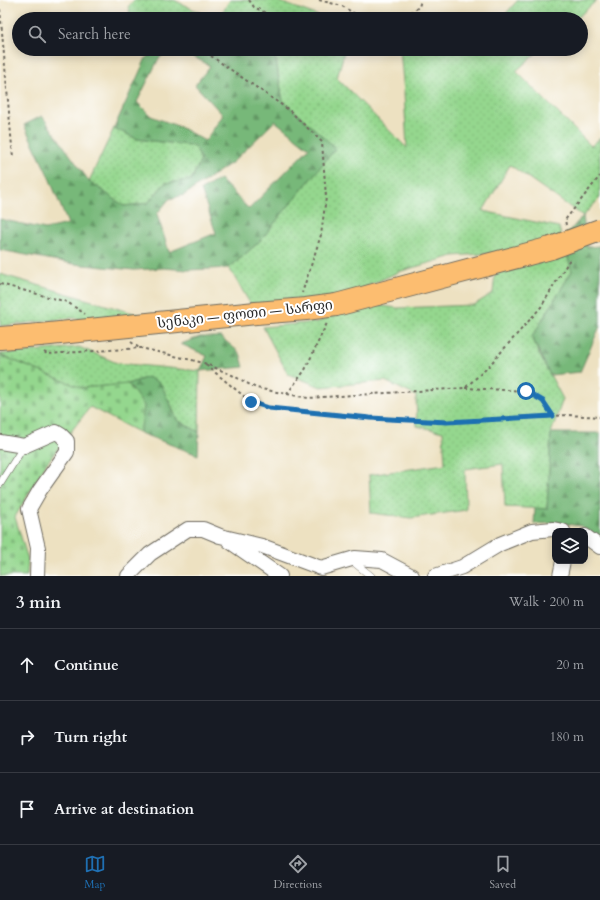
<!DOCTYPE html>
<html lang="en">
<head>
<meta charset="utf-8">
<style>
  :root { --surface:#171b24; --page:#20242c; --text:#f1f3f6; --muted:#9ea1a6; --line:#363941; --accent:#1f6fb2 }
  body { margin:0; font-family:Cardo,"Noto Serif Georgian",serif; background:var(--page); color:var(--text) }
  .controls { position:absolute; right:12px; bottom:12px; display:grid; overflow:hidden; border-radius:8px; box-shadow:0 2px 10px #0003 }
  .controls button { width:36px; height:36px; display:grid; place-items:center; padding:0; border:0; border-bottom:1px solid var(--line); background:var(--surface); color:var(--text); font:20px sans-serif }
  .stop { position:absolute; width:12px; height:12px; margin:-9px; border:3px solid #1f6fb2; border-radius:50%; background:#fff }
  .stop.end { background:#1f6fb2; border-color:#fff; box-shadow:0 1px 4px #0008 }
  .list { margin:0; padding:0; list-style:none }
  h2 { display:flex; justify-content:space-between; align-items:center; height:52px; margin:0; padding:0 16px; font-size:17px }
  h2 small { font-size:13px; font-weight:400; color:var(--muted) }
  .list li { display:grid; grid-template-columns:26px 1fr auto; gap:12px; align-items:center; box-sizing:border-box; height:72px; padding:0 16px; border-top:1px solid var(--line) }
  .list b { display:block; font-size:15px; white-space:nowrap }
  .list em { font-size:13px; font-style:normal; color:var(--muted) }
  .icon { flex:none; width:22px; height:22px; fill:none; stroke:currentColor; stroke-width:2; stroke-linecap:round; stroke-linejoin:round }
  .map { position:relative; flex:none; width:600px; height:576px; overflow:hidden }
  .search { position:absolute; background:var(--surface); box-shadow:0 2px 10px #0003; left:12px; right:12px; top:12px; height:44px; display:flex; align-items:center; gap:10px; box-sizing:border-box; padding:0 14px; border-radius:22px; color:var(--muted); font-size:15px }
  .sheet { height:268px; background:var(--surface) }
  nav { display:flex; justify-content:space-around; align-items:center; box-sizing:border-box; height:56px; border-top:1px solid var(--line); background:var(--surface); font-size:11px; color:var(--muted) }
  nav a { display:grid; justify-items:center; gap:2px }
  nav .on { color:var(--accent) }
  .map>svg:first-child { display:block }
  .grass { fill:url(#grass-dots); stroke:#60815c }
  .forest { fill:url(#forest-firs); stroke:#517252; fill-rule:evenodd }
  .cemetery { fill:url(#cemetery-stones); stroke:#60815c }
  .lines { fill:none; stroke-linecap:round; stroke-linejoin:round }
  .service-casing { stroke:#6f6b60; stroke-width:8 }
  .minor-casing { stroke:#6f6b60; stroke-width:16 }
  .trunk-casing { stroke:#6f6b60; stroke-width:24 }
  .path { stroke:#6f6b60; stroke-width:2; stroke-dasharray:3 3; stroke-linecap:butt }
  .service { stroke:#fff; stroke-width:7 }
  .minor { stroke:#fff; stroke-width:14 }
  .trunk { stroke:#fcbd6f; stroke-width:22 }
  .trunk-bridge-casing { stroke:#6f6b60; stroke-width:24; stroke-linecap:butt }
  .trunk-bridge { stroke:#fcbd6f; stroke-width:22 }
  .route { stroke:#1f6fb2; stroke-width:5 }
  .labels { text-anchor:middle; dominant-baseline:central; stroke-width:4; stroke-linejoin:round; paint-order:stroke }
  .street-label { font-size:14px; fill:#2b2b2b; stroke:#fff }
</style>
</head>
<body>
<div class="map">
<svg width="600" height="576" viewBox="0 0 600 576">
  <defs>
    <pattern id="grass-dots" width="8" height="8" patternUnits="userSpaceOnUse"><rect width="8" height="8" fill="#94d78e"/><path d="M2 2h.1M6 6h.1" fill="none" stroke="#80b97b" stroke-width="1.8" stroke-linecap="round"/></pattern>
    <pattern id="forest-firs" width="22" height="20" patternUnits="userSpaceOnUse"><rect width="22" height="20" fill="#77b879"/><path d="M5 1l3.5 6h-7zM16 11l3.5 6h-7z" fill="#629663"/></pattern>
    <pattern id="cemetery-stones" width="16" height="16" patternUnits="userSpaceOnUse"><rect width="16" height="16" fill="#94d78e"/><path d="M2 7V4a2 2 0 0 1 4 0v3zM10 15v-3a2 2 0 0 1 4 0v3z" fill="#80b97b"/></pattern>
  </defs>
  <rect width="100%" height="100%" fill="#fff"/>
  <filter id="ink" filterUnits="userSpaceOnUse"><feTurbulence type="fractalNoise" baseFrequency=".025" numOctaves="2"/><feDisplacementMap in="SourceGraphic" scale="8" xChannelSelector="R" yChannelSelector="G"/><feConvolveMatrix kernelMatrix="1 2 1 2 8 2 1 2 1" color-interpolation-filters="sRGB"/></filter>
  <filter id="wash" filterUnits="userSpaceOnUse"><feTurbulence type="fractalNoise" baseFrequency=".012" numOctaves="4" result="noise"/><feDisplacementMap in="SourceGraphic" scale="16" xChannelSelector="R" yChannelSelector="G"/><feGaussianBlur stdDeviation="0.9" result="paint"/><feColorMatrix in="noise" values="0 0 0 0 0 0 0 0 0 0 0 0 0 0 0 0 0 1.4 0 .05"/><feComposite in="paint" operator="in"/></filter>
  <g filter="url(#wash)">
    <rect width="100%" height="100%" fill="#ede1c1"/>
    <path class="grass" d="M134,0H174L213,19H132L128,7Z
      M230,0H275L327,19H218Z
      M518,0H597L576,19H501Z
      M260,49H345L337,78L407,148L404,93L400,49H541L516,71L591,146L600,138V198L583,216L510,165L483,211L559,227L562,239L509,252L453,256L398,272L347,296L254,310L229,268L259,242L335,148L283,101L274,50Z
      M114,128L137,139L195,146L201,160L191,180L165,183L148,203L124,206L89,181Z
      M566,251L572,271L532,337L540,356L563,399L551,433L547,509L505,507L503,464L465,469L466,510L411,518L371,513L369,475L445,464L443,432L417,426L416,396L385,381L321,387L288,374L263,327L318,322L349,308L376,305L397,308L474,305L493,293L495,274Z
      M0,274L150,318L139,322L71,318L0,326Z
      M79,347L117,363L200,371L199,432L177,420L170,402L148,377L128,384L81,388L0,355V354Z"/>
    <path class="forest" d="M154,49H172L159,58L137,102L151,116L180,127L205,141L223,115L195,85L210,66L180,49H260L274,50L283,101L336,148L259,242L229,268L188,270L164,268L134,270L74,264L0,250V219L45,229L68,224L48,175L24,125L42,116L89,181L124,206L148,203L165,183L191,180L201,160L195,146L137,139L114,128L146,58ZM275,121L309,148L249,209L220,179L201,190L216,233L169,252L157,214L169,199L184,195L233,162Z
      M583,216L587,247L600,246V326L580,372L550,375L532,337L572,271L562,239Z
      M200,337H221L240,353L244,367L200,371L207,356L181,344Z
      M148,377L161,384L177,420L199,432L198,455L140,433L144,406L128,384Z
      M551,433H600V539L581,526L559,523L534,524L535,508L547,509Z"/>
    <path class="cemetery" d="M0,355L81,388L128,384L144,406L140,433L90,407L46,464L15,517L28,560L27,576H0Z"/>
  </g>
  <g filter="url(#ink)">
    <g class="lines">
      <defs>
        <path id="service" d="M0,484L24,446
          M351,560L371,576"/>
        <path id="minor" d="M0,442L24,446L56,432L61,435L67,441V452L40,490L29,509L38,548L37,576
          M585,536L600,547
          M229,541L280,576
          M128,576L150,554L188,529H203L220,536L262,546L321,568L355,558L382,560L412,576
          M435,576L462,567L500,544L532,531L553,529L563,531
          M560,576L563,561"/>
        <path id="trunk" d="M256,313L306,309L336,305L551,248
          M0,338L40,335"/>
      </defs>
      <use href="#service" class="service-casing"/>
      <use href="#minor" class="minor-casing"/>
      <use href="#trunk" class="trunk-casing"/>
      <path class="path" d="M249,0L254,7L278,19
        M319,0L342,6L363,19
        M0,9L13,158
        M400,19L419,7L421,0
        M201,49L289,110L322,142L326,197L321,235L302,293
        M566,225L565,220L600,176
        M0,284L67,302L85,314
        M131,342L139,348
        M44,352L47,354L141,348L204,363L232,375L256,388L308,398L465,388L487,368L541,307L570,259
        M206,365L251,402L269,408L370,418L447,422L569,415L600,417
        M465,388L526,391L543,401L553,416
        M287,394L305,370L327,323"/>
      <use href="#service" class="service"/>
      <use href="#minor" class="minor"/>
      <use href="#trunk" class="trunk"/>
      <defs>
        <path id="trunk-bridge" d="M551,248L600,230
          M40,335L256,313"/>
      </defs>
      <use href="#trunk-bridge" class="trunk-bridge-casing"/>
      <use href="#trunk-bridge" class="trunk-bridge"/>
    </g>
  </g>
  <g class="lines" filter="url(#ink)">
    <path class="route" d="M251,402L269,408L370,418L447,422L553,416L543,401L526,391"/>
  </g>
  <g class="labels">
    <g class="street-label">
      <text transform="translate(245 314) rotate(-6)">სენაკი — ფოთი — სარფი</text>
    </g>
  </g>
</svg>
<div class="controls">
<button><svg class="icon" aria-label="layers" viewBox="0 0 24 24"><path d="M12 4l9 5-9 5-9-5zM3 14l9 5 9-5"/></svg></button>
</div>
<div class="stop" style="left:526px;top:391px"></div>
<div class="stop end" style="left:251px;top:402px"></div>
<div class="search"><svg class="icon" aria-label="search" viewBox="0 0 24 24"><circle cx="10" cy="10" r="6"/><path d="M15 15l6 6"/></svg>Search here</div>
</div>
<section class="sheet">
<h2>3 min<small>Walk · 200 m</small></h2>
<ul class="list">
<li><svg class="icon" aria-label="ahead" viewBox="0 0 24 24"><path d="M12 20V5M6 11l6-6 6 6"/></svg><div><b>Continue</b></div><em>20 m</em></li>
<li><svg class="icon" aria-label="right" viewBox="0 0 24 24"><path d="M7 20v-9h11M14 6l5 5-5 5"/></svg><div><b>Turn right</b></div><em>180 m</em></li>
<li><svg class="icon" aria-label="arrive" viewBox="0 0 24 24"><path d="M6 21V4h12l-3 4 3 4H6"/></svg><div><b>Arrive at destination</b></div></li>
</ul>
</section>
<nav>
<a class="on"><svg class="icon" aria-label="map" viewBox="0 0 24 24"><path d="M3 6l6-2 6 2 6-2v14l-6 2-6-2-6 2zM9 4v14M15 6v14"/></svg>Map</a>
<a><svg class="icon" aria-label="directions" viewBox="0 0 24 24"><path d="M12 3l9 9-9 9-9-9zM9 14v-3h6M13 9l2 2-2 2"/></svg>Directions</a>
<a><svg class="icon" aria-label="saved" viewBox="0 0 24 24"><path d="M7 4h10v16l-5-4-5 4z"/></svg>Saved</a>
</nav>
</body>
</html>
